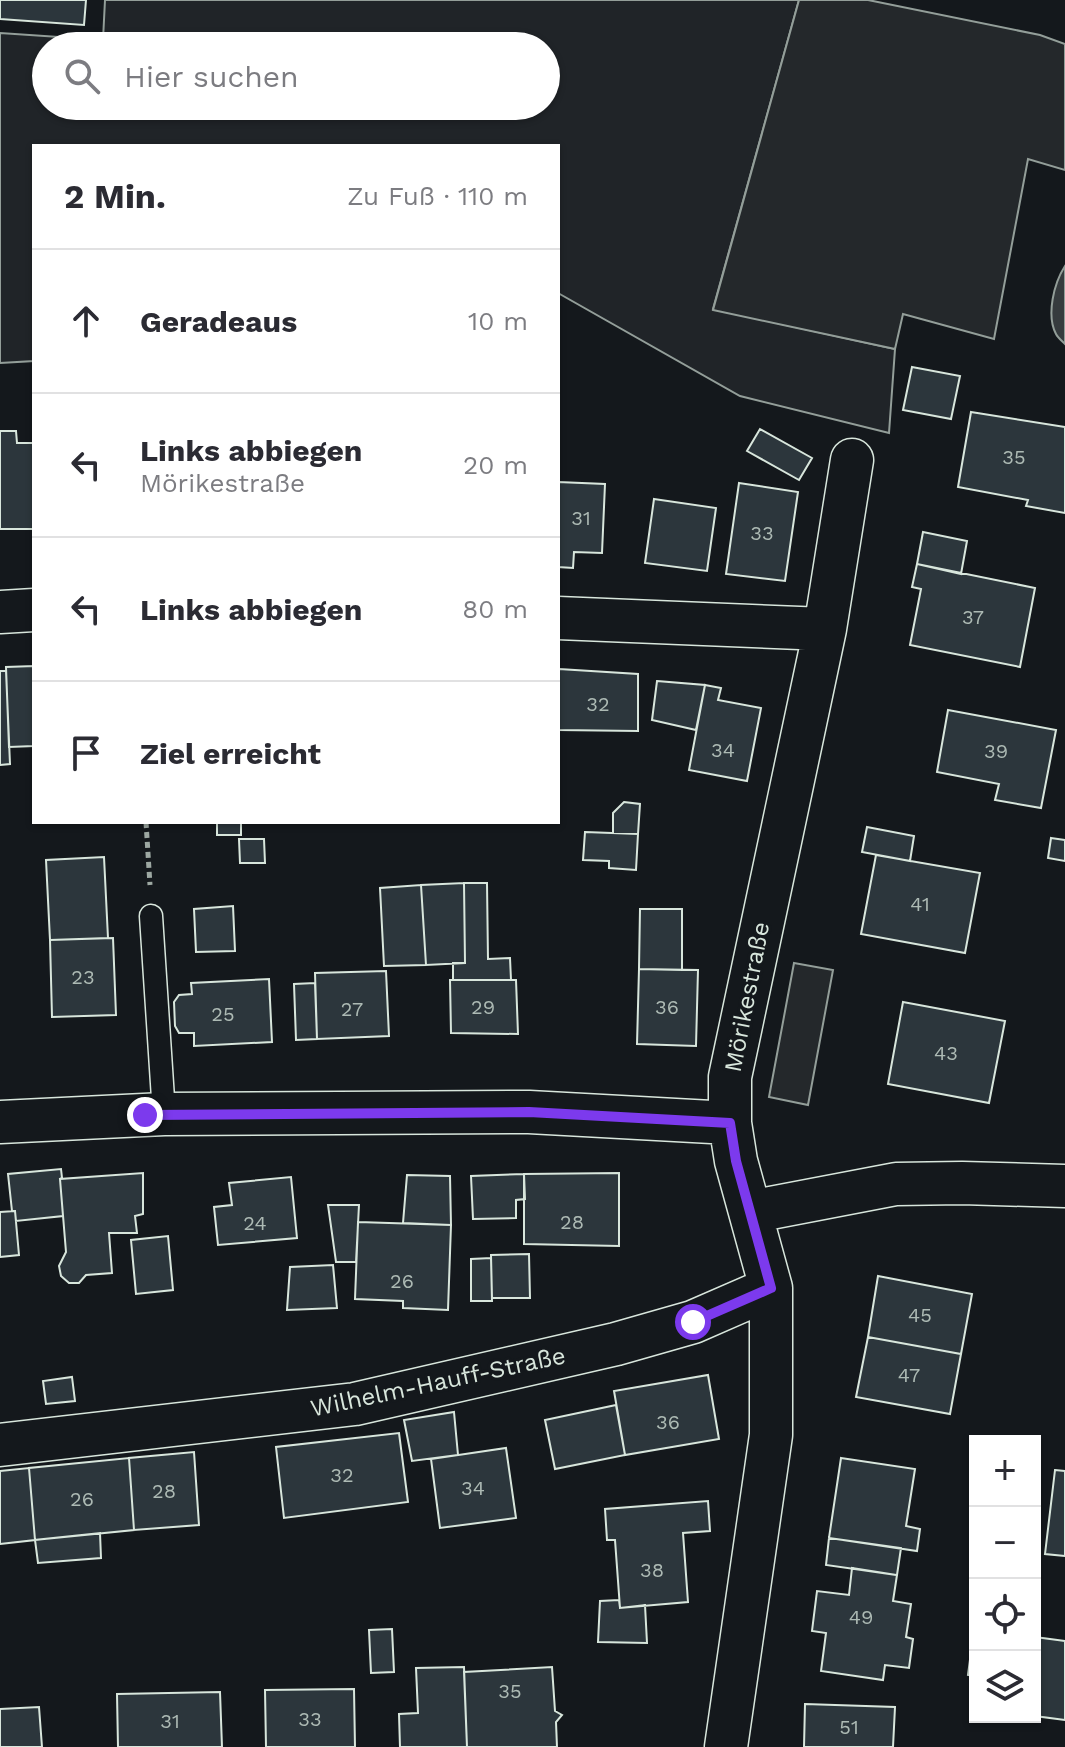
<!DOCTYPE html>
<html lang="de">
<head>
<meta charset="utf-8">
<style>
  :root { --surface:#fff; --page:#f7f7f7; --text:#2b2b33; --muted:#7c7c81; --line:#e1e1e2 }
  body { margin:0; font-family:"Work Sans",sans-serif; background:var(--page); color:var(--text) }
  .controls { position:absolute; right:24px; bottom:24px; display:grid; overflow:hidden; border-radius:0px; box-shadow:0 2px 6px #0004 }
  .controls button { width:72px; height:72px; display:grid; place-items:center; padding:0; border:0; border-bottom:2px solid var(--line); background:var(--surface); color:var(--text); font:40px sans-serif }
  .stop { position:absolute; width:24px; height:24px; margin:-18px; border:6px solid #7c3aed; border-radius:50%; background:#fff }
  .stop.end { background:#7c3aed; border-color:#fff; box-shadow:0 2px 8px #0008 }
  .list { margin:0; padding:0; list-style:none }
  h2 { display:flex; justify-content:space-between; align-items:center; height:104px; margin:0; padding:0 32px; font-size:34px }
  h2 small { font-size:26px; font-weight:400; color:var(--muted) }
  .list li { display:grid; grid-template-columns:52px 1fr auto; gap:24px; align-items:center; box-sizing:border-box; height:144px; padding:0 32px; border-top:2px solid var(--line) }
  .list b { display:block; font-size:30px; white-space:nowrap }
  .list p { margin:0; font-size:26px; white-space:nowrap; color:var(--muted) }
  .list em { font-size:26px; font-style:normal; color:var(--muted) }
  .icon { flex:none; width:44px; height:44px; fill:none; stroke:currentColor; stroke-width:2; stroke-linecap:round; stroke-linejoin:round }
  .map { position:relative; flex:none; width:1065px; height:1747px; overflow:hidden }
  .search { position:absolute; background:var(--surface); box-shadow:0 2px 6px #0004; left:32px; top:32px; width:528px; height:88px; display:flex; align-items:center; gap:20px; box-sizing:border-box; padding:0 28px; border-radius:44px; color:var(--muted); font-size:30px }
  .panel { position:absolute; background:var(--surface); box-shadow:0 2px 6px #0004; left:32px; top:144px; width:528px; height:680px; border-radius:0px }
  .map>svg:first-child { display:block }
  .green { fill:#202428; stroke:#939e99; stroke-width:2; fill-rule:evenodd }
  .parking { fill:#24282b; stroke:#939e99; stroke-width:2 }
  .water { fill:#363b3e; stroke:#939e99; stroke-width:2 }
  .building { fill:#2c363c; stroke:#d8e6dc; stroke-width:2 }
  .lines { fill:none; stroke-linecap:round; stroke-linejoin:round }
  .lane-casing { stroke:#d8e6dc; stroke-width:25 }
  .street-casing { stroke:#d8e6dc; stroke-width:45 }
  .path { stroke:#9da8a2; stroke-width:5; stroke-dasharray:6 4; stroke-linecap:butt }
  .lane { stroke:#14181c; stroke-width:22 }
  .street { stroke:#14181c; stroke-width:42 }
  .route { stroke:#7c3aed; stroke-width:10 }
  .labels { text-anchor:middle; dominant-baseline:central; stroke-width:6; stroke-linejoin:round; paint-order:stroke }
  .number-label { font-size:20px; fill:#adbab4 }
  .street-label { font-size:24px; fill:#d8e6dc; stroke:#14181c }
</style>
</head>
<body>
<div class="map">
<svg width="1065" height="1747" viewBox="0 0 1065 1747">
  <rect width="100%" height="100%" fill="#14181c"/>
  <path class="green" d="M105,0H799L713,309L895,349L889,433L740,396L558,293V146H34V361L0,363V33L103,40ZM46,46H546V106H46Z"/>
  <path class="parking" d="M799,0H868L1040,35L1065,44V170L1028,159L994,339L903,314L895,349L713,310Z
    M794,963L833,970L808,1105L769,1097Z"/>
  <path class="water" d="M1065,266V344C1062,341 1058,338 1056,334C1046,315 1054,283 1065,266Z"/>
  <path class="building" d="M0,0H86L84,25L0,19Z
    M912,367L960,376L951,419L903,410Z
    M971,412L1065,427V513L1026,506L1028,500L958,487Z
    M760,429L812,458L799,480L747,451Z
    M0,431H16L17,443H34V529H0Z
    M558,482L605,484L602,553L574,552L573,568L558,567Z
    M739,483L798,492L785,581L726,574Z
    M654,499L716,508L707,571L645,563Z
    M923,532L967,541L961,574L917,564Z
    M917,564L1035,588L1020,667L910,645L921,589L912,587Z
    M34,666V746L9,747L6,667Z
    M559,669L638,674V731L558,730Z
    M0,671H6L10,764L0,765Z
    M657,681L705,685L696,730L652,720Z
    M705,685L721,688L718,700L761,708L747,781L689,770Z
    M948,710L1056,730L1041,808L995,800L999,784L937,772Z
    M624,802L640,804L638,834H613V813Z
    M217,822H241V835H217Z
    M867,827L914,836L910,861L862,852Z
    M585,832L638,834L636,870L609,868V861L583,860Z
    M1051,838L1065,840V861L1048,858Z
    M239,839H264L265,863H240Z
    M876,855L980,873L965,953L861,934Z
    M104,857L108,938L50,940L46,860Z
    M464,883L465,963L426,965L421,885Z
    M464,883H487L488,959L510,958L511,980H453V963H465Z
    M421,885L426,965L384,966L380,888Z
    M233,906L235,951L196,952L194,909Z
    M640,909H682V970L639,969Z
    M113,938L116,1015L52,1017L50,940Z
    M639,969L698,970L696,1046L637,1044Z
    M386,971L389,1036L317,1039L315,973Z
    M269,979L272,1042L194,1046V1033H179L175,1026L174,1002L179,995L192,994L191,983Z
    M450,980H516L518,1034L451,1033Z
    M315,983L317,1039L296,1040L294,984Z
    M903,1002L1005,1021L989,1103L888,1084Z
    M61,1169L62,1178L60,1179L63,1216L16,1221L15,1211H12L8,1174Z
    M143,1173V1214L135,1216L137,1233H109L112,1273L86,1275L79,1283H69L61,1276L59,1266L66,1252L60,1179Z
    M619,1173V1246L524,1244V1174Z
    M524,1174L525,1199L516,1200V1218L473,1219L471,1176Z
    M407,1175L450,1176L451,1225L403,1223Z
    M291,1177L297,1238L218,1245L214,1207L232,1205L229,1183Z
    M328,1205H359L356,1262H336Z
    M15,1211L19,1255L0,1257V1212Z
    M358,1222L451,1225L448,1310L403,1308V1301L355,1299Z
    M168,1236L173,1290L136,1294L131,1240Z
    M529,1254L530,1298H492L491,1255Z
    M491,1258L492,1301H471V1259Z
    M333,1265L337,1308L287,1310L290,1267Z
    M878,1276L972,1294L961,1354L868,1337Z
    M868,1337L961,1354L950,1414L856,1397Z
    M708,1375L719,1439L625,1455L614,1391Z
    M72,1377L75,1401L46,1404L43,1381Z
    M616,1405L625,1455L555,1469L545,1420Z
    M454,1412L458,1455L412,1461L404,1420Z
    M399,1433L408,1502L284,1518L276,1447Z
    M506,1448L516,1518L440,1528L431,1459Z
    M194,1452L199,1525L134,1530L129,1458Z
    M129,1458L134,1530L35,1540L29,1468Z
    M841,1458L915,1469L906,1526L920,1529L917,1551L829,1538Z
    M29,1468L35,1540L0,1544V1471Z
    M1055,1470L1065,1471V1556L1045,1554Z
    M708,1501L710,1531L683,1533L688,1602L620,1608L615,1540H607L605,1509Z
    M100,1533L101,1558L38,1563L35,1540Z
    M829,1538L901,1548L897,1575L826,1565Z
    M852,1568L897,1575L893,1601L911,1604L906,1637L913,1639L909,1668L885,1665L883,1680L821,1671L826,1633L812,1631L817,1591L849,1595Z
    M619,1600L620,1608L645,1605L647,1643L598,1642L600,1601Z
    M392,1629L394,1672L371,1673L369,1630Z
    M974,1629L975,1630V1676L968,1675Z
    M1035,1637L1065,1641V1720L1035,1716Z
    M464,1667L467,1747H400L399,1714L418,1713L416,1668Z
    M552,1667L555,1711L562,1715L556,1722L557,1747H467L464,1672Z
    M354,1689L355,1747H266L265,1690Z
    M220,1692L222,1747H118L117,1694Z
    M805,1704L895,1707L893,1747H804Z
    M39,1707L42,1747H0V1709Z"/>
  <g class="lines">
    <defs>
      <path id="lane" d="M151,916L164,1114"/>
      <path id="street" d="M0,612L34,610
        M558,618L825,629
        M0,1122L164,1114L529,1112L730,1123
        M750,1212L896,1184L962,1183L1065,1186
        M0,1445L355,1404L616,1344L693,1322L771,1288
        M726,1747L771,1435V1288L736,1161L730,1123V1077L825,629L852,460"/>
    </defs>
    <use href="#lane" class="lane-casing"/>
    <use href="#street" class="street-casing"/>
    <path class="path" d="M146,822L150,885"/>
    <use href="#lane" class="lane"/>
    <use href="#street" class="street"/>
  </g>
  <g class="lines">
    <path class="route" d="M145,1115L529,1112L730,1123L736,1161L771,1288L693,1322"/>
  </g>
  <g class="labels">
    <g class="number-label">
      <text x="1014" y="457">35</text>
      <text x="581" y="518">31</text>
      <text x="762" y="533">33</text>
      <text x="973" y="617">37</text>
      <text x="598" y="704">32</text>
      <text x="723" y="750">34</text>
      <text x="996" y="751">39</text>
      <text x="920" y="904">41</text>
      <text x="83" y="977">23</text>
      <text x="483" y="1007">29</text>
      <text x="667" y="1007">36</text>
      <text x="352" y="1009">27</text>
      <text x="223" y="1014">25</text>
      <text x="946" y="1053">43</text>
      <text x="572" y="1222">28</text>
      <text x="255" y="1223">24</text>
      <text x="402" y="1281">26</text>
      <text x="920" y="1315">45</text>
      <text x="909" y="1375">47</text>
      <text x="668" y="1422">36</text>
      <text x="342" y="1475">32</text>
      <text x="473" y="1488">34</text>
      <text x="164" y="1491">28</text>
      <text x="82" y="1499">26</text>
      <text x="652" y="1570">38</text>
      <text x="861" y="1617">49</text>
      <text x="510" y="1691">35</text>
      <text x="310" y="1719">33</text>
      <text x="170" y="1721">31</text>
      <text x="849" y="1727">51</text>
    </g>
    <g class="street-label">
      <text transform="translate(747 997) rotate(-79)">Mörikestraße</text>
      <text transform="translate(438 1382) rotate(-12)">Wilhelm-Hauff-Straße</text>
    </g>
  </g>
</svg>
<div class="controls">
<button>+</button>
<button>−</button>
<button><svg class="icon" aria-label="locate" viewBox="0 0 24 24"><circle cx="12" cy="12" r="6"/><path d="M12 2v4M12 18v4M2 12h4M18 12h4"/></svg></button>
<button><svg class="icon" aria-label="layers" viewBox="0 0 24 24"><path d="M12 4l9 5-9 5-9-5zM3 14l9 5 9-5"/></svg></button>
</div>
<div class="stop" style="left:693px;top:1322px"></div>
<div class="stop end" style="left:145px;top:1115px"></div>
<div class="search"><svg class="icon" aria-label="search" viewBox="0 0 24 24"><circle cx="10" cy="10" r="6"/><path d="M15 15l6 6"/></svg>Hier suchen</div>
<section class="panel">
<h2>2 Min.<small>Zu Fuß · 110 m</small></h2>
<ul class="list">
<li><svg class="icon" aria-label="ahead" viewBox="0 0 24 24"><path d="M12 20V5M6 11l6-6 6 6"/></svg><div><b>Geradeaus</b></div><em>10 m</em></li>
<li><svg class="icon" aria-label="left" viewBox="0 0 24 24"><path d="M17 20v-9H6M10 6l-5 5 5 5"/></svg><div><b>Links abbiegen</b><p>Mörikestraße</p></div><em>20 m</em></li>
<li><svg class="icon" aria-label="left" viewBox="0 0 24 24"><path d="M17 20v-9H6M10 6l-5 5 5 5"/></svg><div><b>Links abbiegen</b></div><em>80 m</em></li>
<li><svg class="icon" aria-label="arrive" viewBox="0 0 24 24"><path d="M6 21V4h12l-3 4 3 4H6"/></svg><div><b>Ziel erreicht</b></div></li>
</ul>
</section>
</div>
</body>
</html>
